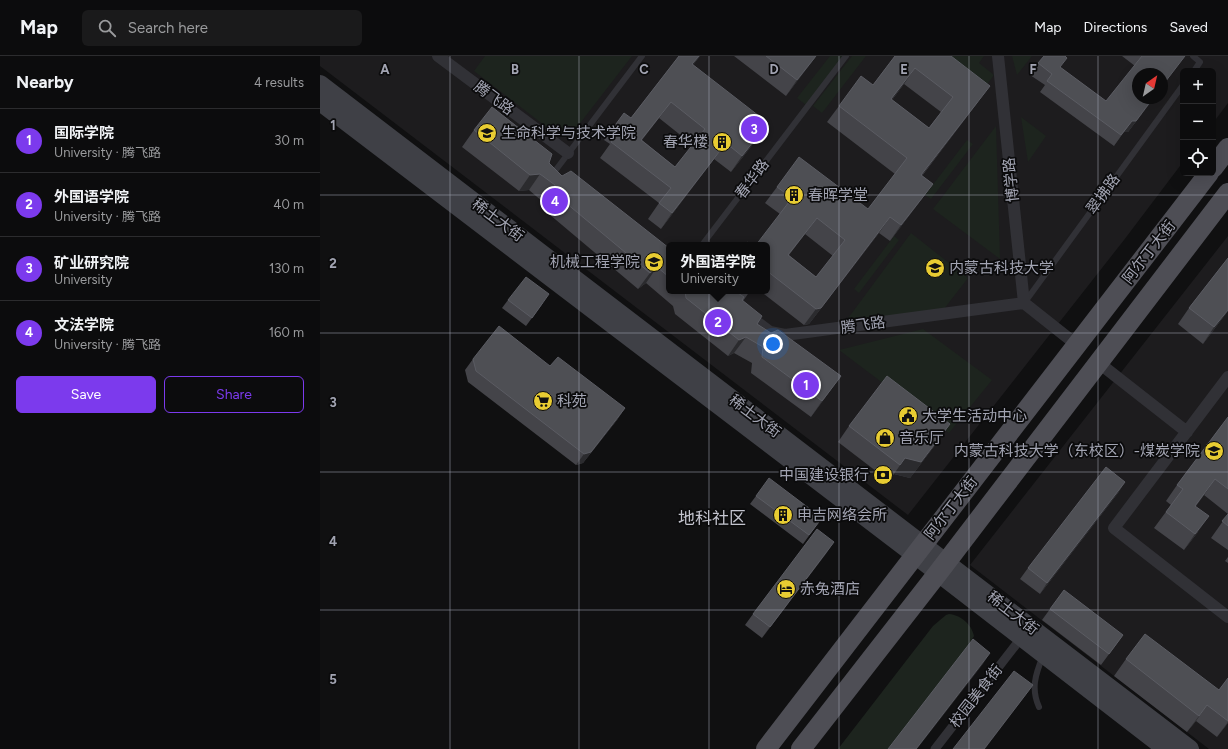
<!DOCTYPE html>
<html lang="en">
<head>
<meta charset="utf-8">
<style>
  :root { --surface:#0c0c0d; --page:#1a1a1b; --text:#f1f3f6; --muted:#9a9b9d; --line:#2c2c2e; --accent:#7c3aed }
  body { margin:0; font-family:Figtree,"Noto Sans SC",sans-serif; background:var(--page); color:var(--text) }
  .controls { position:absolute; right:12px; top:12px; display:grid; overflow:hidden; border-radius:6px; box-shadow:0 4px 16px #0002 }
  .controls button { width:36px; height:36px; display:grid; place-items:center; padding:0; border:0; border-bottom:1px solid var(--line); background:var(--surface); color:var(--text); font:20px sans-serif }
  .compass { position:absolute; left:812px; top:12px; width:36px; height:36px; border-radius:50%; background:var(--surface); box-shadow:0 4px 16px #0002; rotate:34deg }
  .you { position:absolute; left:453px; top:288px; width:14px; height:14px; margin:-10px; border:3px solid #fff; border-radius:50%; background:#1a73e8; box-shadow:0 0 0 6px #1a73e833 }
  .badge { display:grid; place-items:center; width:26px; height:26px; border-radius:50%; background:var(--accent); color:#fff; font-size:13px; font-weight:700 }
  .pin { position:absolute; translate:-50% -50%; border:2px solid #fff; box-shadow:0 1px 4px #0006 }
  .popup { position:absolute; left:346px; top:186px; width:104px; height:52px; box-sizing:border-box; display:grid; place-content:center; border-radius:6px; background:var(--surface); filter:drop-shadow(0 1px 3px #0005); font-size:13px; white-space:nowrap; color:var(--muted) }
  .popup b { font-size:15px; color:var(--text) }
  .popup::after { content:''; position:absolute; left:50%; top:100%; margin-left:-8px; border:8px solid transparent; border-top-color:var(--surface) }
  .list { margin:0; padding:0; list-style:none }
  h2 { display:flex; justify-content:space-between; align-items:center; height:52px; margin:0; padding:0 16px; font-size:17px }
  h2 small { font-size:13px; font-weight:400; color:var(--muted) }
  .list li { display:grid; grid-template-columns:26px 1fr auto; gap:12px; align-items:center; box-sizing:border-box; height:64px; padding:0 16px; border-top:1px solid var(--line) }
  .list b { display:block; font-size:15px; white-space:nowrap }
  .list p { margin:0; font-size:13px; white-space:nowrap; color:var(--muted) }
  .list em { font-size:13px; font-style:normal; color:var(--muted) }
  .actions { display:flex; gap:8px; padding:12px 16px }
  .actions a { flex:1; padding:9px 0; border:1px solid var(--accent); border-radius:6px; text-align:center; font-size:14px; color:var(--accent) }
  .actions .main { background:var(--accent); color:#fff }
  .icon { flex:none; width:22px; height:22px; fill:none; stroke:currentColor; stroke-width:2; stroke-linecap:round; stroke-linejoin:round }
  .map { position:relative; flex:none; width:908px; height:693px; overflow:hidden }
  header { display:flex; align-items:center; gap:24px; box-sizing:border-box; height:56px; padding:0 20px; background:var(--surface); border-bottom:1px solid var(--line) }
  header strong { font-size:19px }
  nav { display:flex; gap:22px; margin-inline-start:auto; font-size:14px }
  .search { width:280px; height:36px; background:var(--page); display:flex; align-items:center; gap:10px; box-sizing:border-box; padding:0 14px; border-radius:6px; color:var(--muted); font-size:15px }
  main { display:flex }
  aside { flex:1; background:var(--surface) }
  .map>svg:first-child { display:block }
  .built { fill:#1d1c1e; fill-rule:evenodd }
  .green { fill:#1d241e }
  .lines { fill:none; stroke-linecap:round; stroke-linejoin:round }
  .service { stroke:#313136; stroke-width:6 }
  .pedestrian { stroke:#313136; stroke-width:9 }
  .minor { stroke:#313136; stroke-width:12 }
  .secondary { stroke:#3f4046; stroke-width:18 }
  .primary { stroke:#4e4e55; stroke-width:20 }
  .wall { fill:#444449; fill-rule:evenodd }
  .shaded-wall { fill:#2b2b2e }
  .building { fill:#4e4f54; stroke:#5b5c63; fill-rule:evenodd }
  .grid { fill:none; stroke:#a2a4b2; stroke-width:1; stroke-opacity:0.55 }
  .labels { text-anchor:middle; dominant-baseline:central; stroke-width:3.5; stroke-linejoin:round; paint-order:stroke }
  .street-label { font-size:15px; fill:#a2a4b2; stroke:#0b0b0c }
  .poi-label { font-size:15px; fill:#a2a4b2; stroke:#0b0b0c; text-anchor:start }
  .quarter-label { font-size:17px; fill:#c3c4ce; stroke:#0b0b0c }
  .grid-label { font-size:13px; text-anchor:middle; font-weight:bold; fill:#a2a4b2; stroke:#0b0b0c; stroke-width:3.5; stroke-linejoin:round; paint-order:stroke }
</style>
</head>
<body>
<header>
<strong>Map</strong>
<div class="search"><svg class="icon" aria-label="search" viewBox="0 0 24 24"><circle cx="10" cy="10" r="6"/><path d="M15 15l6 6"/></svg>Search here</div>
<nav><a>Map</a><a>Directions</a><a>Saved</a></nav>
</header>
<main>
<aside>
<h2>Nearby<small>4 results</small></h2>
<ul class="list">
<li><span class="badge">1</span><div><b>国际学院</b><p>University · 腾飞路</p></div><em>30 m</em></li>
<li><span class="badge">2</span><div><b>外国语学院</b><p>University · 腾飞路</p></div><em>40 m</em></li>
<li><span class="badge">3</span><div><b>矿业研究院</b><p>University</p></div><em>130 m</em></li>
<li><span class="badge">4</span><div><b>文法学院</b><p>University · 腾飞路</p></div><em>160 m</em></li>
</ul>
<div class="actions"><a class="main">Save</a><a>Share</a></div>
</aside>
<div class="map">
<svg width="908" height="693" viewBox="0 0 908 693">
  <rect width="100%" height="100%" fill="#101011"/>
  <path class="built" d="M0,0H908V47L893,67V15H863V106L804,184L588,459L0,10ZM818,18H842V42H818ZM349,189H447V235H349Z
    M908,180V693H889L650,509Z"/>
  <path class="green" d="M165,0H312L251,79H240L233,76L154,15Z
    M510,0H524L486,49L477,42Z
    M532,0H546L502,57L493,50Z
    M611,0H664L659,7L674,19L660,38Z
    M692,0H712L697,19Z
    M701,61L726,80L708,106Z
    M676,70L680,203L613,153Z
    M647,84L653,88L611,143L605,139Z
    M591,177L648,222L624,253L526,265Z
    M574,180L579,184L539,237L534,233Z
    M603,273L672,324L629,377L519,294Z
    M629,558C641,559 652,569 654,580L645,595L569,693H518L613,570L626,559Z"/>
  <g class="lines">
    <path class="service" d="M873,0L880,6L874,15
      M235,115L322,0
      M382,189L526,0
      M705,246L863,29
      M719,651C711,633 715,619 723,600"/>
    <path class="pedestrian" d="M615,693L698,586"/>
    <path class="minor" d="M118,0L248,97
      M678,0L704,247
      M333,189L349,201
      M704,247L757,289
      M426,258L450,276L465,279L704,247
      M779,307L867,376
      M908,321L794,472L908,561"/>
    <path class="secondary" d="M0,28L870,693
      M0,46L595,499L846,693"/>
    <path class="primary" d="M893,112L908,92
      M446,693L889,117
      M481,693L618,517L908,137"/>
  </g>
  <path class="wall" d="M359,0H380L373,9L437,83L411,116L394,103L341,173L328,163L339,147L280,102L290,88L284,84L296,68L311,62ZM339,62L373,89L355,111L322,84Z
    M414,0H496L466,40Z
    M575,0L658,46L602,120L613,128L601,144L570,185L559,177L489,268L484,269L440,235H447V189L460,158L445,147L457,131L548,153L575,118L507,66L519,50L553,29ZM584,28L621,56L609,72L572,44ZM485,178L513,200L496,221L469,199Z
    M724,0L786,45L815,10L802,0H865L818,42H834L808,76H804L794,90L720,36L725,29L710,19Z
    M154,74L229,107L242,120L349,202V235H430L423,245L437,268L451,277L521,320L491,361L431,317L432,307L414,297L408,300L355,258L353,250L326,227L318,233L223,153V146L209,134L199,135L142,91Z
    M908,202V255L883,288L858,268L869,252Z
    M188,244L223,247L206,270L182,252Z
    M153,303L230,310L305,352L297,364L263,407L256,409L148,326L145,314Z
    M908,361V458L884,439L876,450L878,476L864,494L834,472L851,449L846,445L857,429Z
    M630,368L619,384L590,422L574,418L569,425L518,386L529,370Z
    M805,426L798,437L720,538L700,523L708,512Z
    M436,440L496,470L483,488L430,448Z
    M908,458V494L891,482Z
    M514,486L442,582L425,569L433,558Z
    M908,501V507L905,505Z
    M730,553L803,579L781,609L722,564Z
    M806,603L899,634L908,622V667L897,681L876,665L867,676L794,620Z"/>
  <path class="shaded-wall" d="M379,0H380L361,25L372,8Z
    M496,0L492,6L466,40L477,24Z
    M865,0L842,31V30Z
    M595,12L584,28L560,60L571,43Z
    M670,30L658,46L590,135L601,119Z
    M833,42H834L808,76H804L794,90L812,65Z
    M351,46L339,62L309,100L321,84Z
    M448,67L437,83L411,116L422,100Z
    M406,87L394,103L341,173L352,157Z
    M220,118L209,134L199,135L210,119Z
    M613,128L601,144L570,185L581,169Z
    M570,161L559,177L489,268L484,269L496,253Z
    M497,162L485,178L456,215L468,199Z
    M337,211L326,227L318,233L330,217Z
    M908,254V255L883,288L894,271Z
    M426,281L414,297L408,300L419,284Z
    M521,320L509,336L491,361L502,345Z
    M305,352L297,364L263,407L256,409L264,398Z
    M630,368L619,384L590,422L574,418L569,425L585,402Z
    M895,423L884,439L864,466L875,450Z
    M805,426L798,437L720,538L727,527Z
    M889,460L878,476L864,494L875,478Z
    M514,486L506,498L442,582L450,571Z
    M670,597L663,608L597,693H596Z
    M713,629L705,640L665,693H664Z
    M887,649L876,665L867,676L879,660Z
    M908,666V667L897,681Z"/>
  <path class="building" d="M359,0H379L372,8L448,67L422,100L406,87L352,157L339,147L351,132L291,86L301,72L296,68L304,57L311,62ZM351,46L385,73L355,111L321,84Z
    M446,0H496L477,24Z
    M575,0H631L670,30L601,119L613,128L581,169L570,161L501,252L496,253L447,215V189H436L472,142L457,131L479,101L548,153L587,102L519,50L541,20L553,29ZM595,12L633,41L609,72L571,43ZM497,162L525,184L496,221L468,199Z
    M724,0H745L747,2L740,11L786,45L822,0H865L842,30V18H818V42H833L816,65H812L801,79L727,25L732,18L718,7Z
    M172,51L232,98L229,107L242,120L251,115L349,192V195L346,200L349,202V221L337,211L330,217L234,137L235,129L220,118L210,119L154,74Z
    M427,186L431,189H424Z
    M908,202V254L894,271L869,252Z
    M206,221L229,238L212,262L188,244Z
    M365,235H415L424,241L422,244L442,260L437,268L451,277L458,274L521,320L502,345L442,301L443,291L426,281L419,284L366,242Z
    M179,270L230,310L238,301L305,352L271,396L264,398L156,315L153,303Z
    M567,320L630,368L601,406L585,402L580,409L529,370Z
    M908,361V433L895,423L875,450L889,460L875,478L846,456L863,433L857,429Z
    M786,411L805,426L727,527L708,512Z
    M449,422L502,462L489,479L436,440Z
    M908,458V470L902,465Z
    M497,473L514,486L450,571L433,558Z
    M744,534L803,579L789,598L730,553Z
    M825,578L899,634L908,622V665L887,649L879,660L806,603Z
    M653,583L670,597L596,693H568Z
    M694,615L713,629L664,693H633Z"/>
  <path class="grid" d="M130,0V693M259,0V693M389,0V693M519,0V693M649,0V693M778,0V693M0,139H908M0,277H908M0,416H908M0,554H908"/>
  <defs>
    <symbol id="university-disc" viewBox="-11 -11 22 22"><circle r="9.5" fill="#e8cc32" stroke="#0b0b0c"/><path d="M0-5L7-2L0 1L-7-2ZM-4 1L0 2.5L4 1V4Q0 6-4 4Z" fill="#111"/></symbol>
    <symbol id="building-disc" viewBox="-11 -11 22 22"><circle r="9.5" fill="#e8cc32" stroke="#0b0b0c"/><path d="M-4-6H4V6H1V3H-1V6H-4ZM-2.5-4.3h1.7v1.8h-1.7ZM.8-4.3h1.7v1.8H.8ZM-2.5-1h1.7V.8h-1.7ZM.8-1h1.7V.8H.8Z" fill="#111"/></symbol>
    <symbol id="supermarket-disc" viewBox="-11 -11 22 22"><circle r="9.5" fill="#e8cc32" stroke="#0b0b0c"/><path d="M-6-5.5h2.5l.6 2H6L4.5 2H-2.5L-4.4-4H-6ZM-1.5 3.2a1.3 1.3 0 1 0 .1 0ZM3 3.2a1.3 1.3 0 1 0 .1 0Z" fill="#111"/></symbol>
    <symbol id="civic-disc" viewBox="-11 -11 22 22"><circle r="9.5" fill="#e8cc32" stroke="#0b0b0c"/><path d="M-.6-6.5H3V-4.5H.6V-3L4-1V1h2V6H-6V1h2V-1L-.6-3ZM-1.2 2.5V6h2.4V2.5Z" fill="#111"/></symbol>
    <symbol id="shop-disc" viewBox="-11 -11 22 22"><circle r="9.5" fill="#e8cc32" stroke="#0b0b0c"/><path d="M-5-2.5h2.3a2.7 3.5 0 0 1 5.4 0H5L5.5 6h-11ZM-1.5-2.5h3a1.5 2.3 0 0 0-3 0Z" fill="#111"/></symbol>
    <symbol id="bank-disc" viewBox="-11 -11 22 22"><circle r="9.5" fill="#e8cc32" stroke="#0b0b0c"/><path d="M-6-4H6V4H-6ZM0-2.3a2.3 2.3 0 1 0 0 4.6a2.3 2.3 0 1 0 0-4.6Z" fill="#111"/></symbol>
    <symbol id="hotel-disc" viewBox="-11 -11 22 22"><circle r="9.5" fill="#e8cc32" stroke="#0b0b0c"/><path d="M-6-4.5h1.5V1H6V5H4.5V3h-9V5H-6ZM-4 0a1.8 1.8 0 1 1 3.6 0ZM.5 0V-2.5h3Q6-2.5 6 0Z" fill="#111"/></symbol>
  </defs>
  <g fill-rule="evenodd">
    <use href="#university-disc" x="156" y="66" width="22" height="22"/>
    <use href="#building-disc" x="391" y="75" width="22" height="22"/>
    <use href="#building-disc" x="463" y="128" width="22" height="22"/>
    <use href="#university-disc" x="323" y="195" width="22" height="22"/>
    <use href="#university-disc" x="604" y="201" width="22" height="22"/>
    <use href="#supermarket-disc" x="212" y="334" width="22" height="22"/>
    <use href="#civic-disc" x="577" y="349" width="22" height="22"/>
    <use href="#shop-disc" x="554" y="371" width="22" height="22"/>
    <use href="#university-disc" x="883" y="384" width="22" height="22"/>
    <use href="#bank-disc" x="552" y="408" width="22" height="22"/>
    <use href="#building-disc" x="452" y="448" width="22" height="22"/>
    <use href="#hotel-disc" x="455" y="522" width="22" height="22"/>
  </g>
  <g class="labels">
    <g class="street-label">
      <text transform="translate(174 42) rotate(37)">腾飞路</text>
      <text transform="translate(432 123) rotate(-53)">春华路</text>
      <text transform="translate(691 124) rotate(-96)">博学路</text>
      <text transform="translate(783 138) rotate(-54)">翠拂路</text>
      <text transform="translate(178 164) rotate(37)">稀土大街</text>
      <text transform="translate(829 196) rotate(-52)">阿尔丁大街</text>
      <text transform="translate(543 269) rotate(-8)">腾飞路</text>
      <text transform="translate(435 360) rotate(37)">稀土大街</text>
      <text transform="translate(631 452) rotate(-52)">阿尔丁大街</text>
      <text transform="translate(693 557) rotate(38)">稀土大街</text>
      <text transform="translate(656 640) rotate(-52)">校园美食街</text>
    </g>
    <g class="poi-label">
      <text x="181" y="77">生命科学与技术学院</text>
      <text x="388" y="86" text-anchor="end">春华楼</text>
      <text x="488" y="139">春晖学堂</text>
      <text x="320" y="206" text-anchor="end">机械工程学院</text>
      <text x="629" y="212">内蒙古科技大学</text>
      <text x="237" y="345">科苑</text>
      <text x="602" y="360">大学生活动中心</text>
      <text x="579" y="382">音乐厅</text>
      <text x="880" y="395" text-anchor="end">内蒙古科技大学（东校区）-煤炭学院</text>
      <text x="549" y="419" text-anchor="end">中国建设银行</text>
      <text x="477" y="459">申吉网络会所</text>
      <text x="480" y="533">赤兔酒店</text>
    </g>
    <g class="quarter-label">
      <text x="392" y="462">地科社区</text>
    </g>
  </g>
  <g class="grid-label">
    <text x="65" y="18">A</text>
    <text x="195" y="18">B</text>
    <text x="324" y="18">C</text>
    <text x="454" y="18">D</text>
    <text x="584" y="18">E</text>
    <text x="713" y="18">F</text>
    <text x="13" y="74">1</text>
    <text x="13" y="212">2</text>
    <text x="13" y="351">3</text>
    <text x="13" y="490">4</text>
    <text x="13" y="628">5</text>
  </g>
</svg>
<div class="controls">
<button>+</button>
<button>−</button>
<button><svg class="icon" aria-label="locate" viewBox="0 0 24 24"><circle cx="12" cy="12" r="6"/><path d="M12 2v4M12 18v4M2 12h4M18 12h4"/></svg></button>
</div>
<svg class="compass" viewBox="-18 -18 36 36"><path d="M0-13l5 13h-10z" fill="#e53935"/><path d="M0 13l5-13h-10z" fill="#9a9b9d"/></svg>
<div class="you"></div>
<div class="pin badge" style="left:486px;top:329px">1</div>
<div class="pin badge" style="left:398px;top:266px">2</div>
<div class="popup"><b>外国语学院</b>University</div>
<div class="pin badge" style="left:434px;top:73px">3</div>
<div class="pin badge" style="left:235px;top:145px">4</div>
</div>
</main>
</body>
</html>
